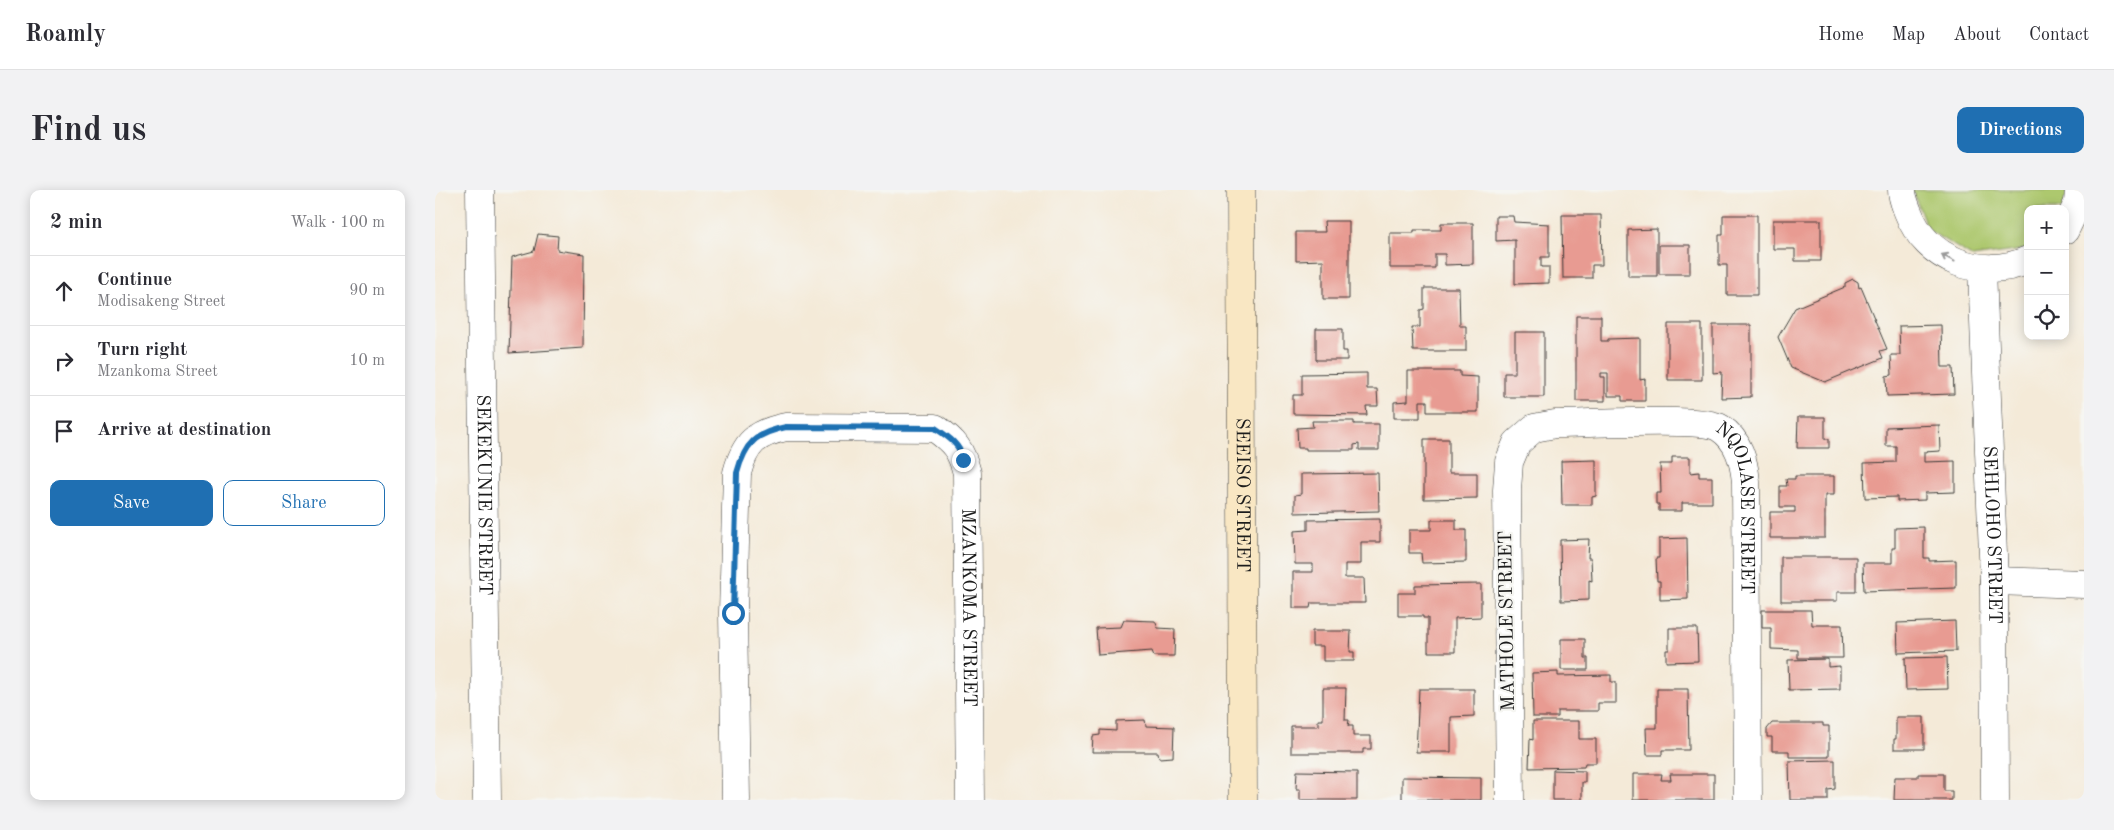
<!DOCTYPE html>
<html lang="en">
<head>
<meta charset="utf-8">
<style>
  :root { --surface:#fff; --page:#f2f2f3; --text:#2b2b33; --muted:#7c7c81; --line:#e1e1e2; --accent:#1f6fb2 }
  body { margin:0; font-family:"Old Standard TT",serif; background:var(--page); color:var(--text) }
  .controls { position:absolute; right:15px; top:15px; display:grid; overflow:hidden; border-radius:10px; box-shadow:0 2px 12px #0003 }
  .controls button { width:45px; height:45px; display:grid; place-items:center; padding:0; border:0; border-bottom:1px solid var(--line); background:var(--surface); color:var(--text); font:25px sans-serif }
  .stop { position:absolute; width:15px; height:15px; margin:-11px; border:4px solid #1f6fb2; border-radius:50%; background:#fff }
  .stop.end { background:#1f6fb2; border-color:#fff; box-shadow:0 1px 5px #0008 }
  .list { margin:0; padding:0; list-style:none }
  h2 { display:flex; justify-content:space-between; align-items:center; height:65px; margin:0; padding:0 20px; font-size:21px }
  h2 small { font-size:16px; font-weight:400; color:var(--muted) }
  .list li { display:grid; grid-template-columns:32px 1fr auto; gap:15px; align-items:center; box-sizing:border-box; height:70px; padding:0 20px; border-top:1px solid var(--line) }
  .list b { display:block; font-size:19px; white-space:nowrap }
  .list p { margin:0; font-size:16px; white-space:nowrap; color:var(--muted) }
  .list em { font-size:16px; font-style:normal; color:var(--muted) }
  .actions { display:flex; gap:10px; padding:15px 20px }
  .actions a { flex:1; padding:11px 0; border:1px solid var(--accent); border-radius:10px; text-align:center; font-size:18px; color:var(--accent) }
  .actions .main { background:var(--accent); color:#fff }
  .icon { flex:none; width:28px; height:28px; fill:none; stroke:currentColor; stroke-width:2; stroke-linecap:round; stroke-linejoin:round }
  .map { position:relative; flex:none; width:1649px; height:610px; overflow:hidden; border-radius:10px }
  header { display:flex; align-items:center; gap:30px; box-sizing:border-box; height:70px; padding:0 25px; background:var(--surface); border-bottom:1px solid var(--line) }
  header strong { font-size:24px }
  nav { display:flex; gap:28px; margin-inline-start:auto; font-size:18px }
  .intro { display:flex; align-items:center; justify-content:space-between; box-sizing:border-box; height:120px; padding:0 30px }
  h1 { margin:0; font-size:35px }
  .button { padding:12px 22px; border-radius:10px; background:var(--accent); color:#fff; font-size:18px; font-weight:700 }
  main { display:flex; gap:30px; padding:0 30px }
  aside { flex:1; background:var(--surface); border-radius:10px; box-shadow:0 2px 12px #0003 }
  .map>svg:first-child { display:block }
  .green { fill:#adc86e; stroke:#647245 }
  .building { fill:#e89b92 }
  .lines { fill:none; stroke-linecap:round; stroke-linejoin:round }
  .street-casing { stroke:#3c3b38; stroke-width:29 }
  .secondary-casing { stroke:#3c3b38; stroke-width:29 }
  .street { stroke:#fff; stroke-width:28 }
  .secondary { stroke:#f9e7c3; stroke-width:28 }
  .oneway { stroke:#999 }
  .route { stroke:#1f6fb2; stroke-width:6 }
  .labels { text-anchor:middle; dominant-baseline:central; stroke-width:4.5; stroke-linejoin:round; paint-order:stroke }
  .street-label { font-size:19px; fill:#1c1c1c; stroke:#f6f6f2 }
</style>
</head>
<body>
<header>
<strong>Roamly</strong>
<nav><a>Home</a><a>Map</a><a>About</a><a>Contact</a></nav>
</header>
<div class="intro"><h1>Find us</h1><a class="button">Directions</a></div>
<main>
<aside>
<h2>2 min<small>Walk · 100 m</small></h2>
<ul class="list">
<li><svg class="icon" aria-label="ahead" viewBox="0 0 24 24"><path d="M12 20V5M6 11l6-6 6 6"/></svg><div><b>Continue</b><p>Modisakeng Street</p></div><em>90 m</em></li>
<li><svg class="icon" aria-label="right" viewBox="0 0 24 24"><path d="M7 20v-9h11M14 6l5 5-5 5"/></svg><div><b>Turn right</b><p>Mzankoma Street</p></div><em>10 m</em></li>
<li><svg class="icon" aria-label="arrive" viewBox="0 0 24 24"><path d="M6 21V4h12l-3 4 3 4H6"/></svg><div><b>Arrive at destination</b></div></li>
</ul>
<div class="actions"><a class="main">Save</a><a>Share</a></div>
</aside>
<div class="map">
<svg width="1649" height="610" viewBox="0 0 1649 610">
  <rect width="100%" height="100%" fill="#f6f6f2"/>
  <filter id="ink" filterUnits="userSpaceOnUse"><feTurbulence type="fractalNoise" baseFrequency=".02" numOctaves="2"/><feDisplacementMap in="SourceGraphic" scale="10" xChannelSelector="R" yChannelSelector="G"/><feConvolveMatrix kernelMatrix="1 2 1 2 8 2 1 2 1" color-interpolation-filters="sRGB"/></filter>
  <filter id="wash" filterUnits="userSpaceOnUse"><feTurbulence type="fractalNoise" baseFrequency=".0096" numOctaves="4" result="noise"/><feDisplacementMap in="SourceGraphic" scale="20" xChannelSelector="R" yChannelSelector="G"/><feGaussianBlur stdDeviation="1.12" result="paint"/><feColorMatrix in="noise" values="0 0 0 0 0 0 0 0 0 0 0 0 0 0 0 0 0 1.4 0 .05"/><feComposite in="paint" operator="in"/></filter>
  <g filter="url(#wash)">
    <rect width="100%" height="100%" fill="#f4ead8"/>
    <path class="green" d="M1477,0H1633L1628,19H1593V59L1538,67L1493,40Z"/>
    <g id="blocks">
      <path class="building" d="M1127,25H1166L1167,75H1157V88H1128Z
        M1288,25H1322V105H1292V75H1284V45H1288Z
        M1061,26H1078L1079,32L1114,34V67H1106V77H1114V93L1080,94V50L1061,51Z
        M1338,30H1386V71H1360V59H1338Z
        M889,31H914V109H888V70L861,71V42H890Z
        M1006,33H1038V74L1010,75V64H1000V78H955V43H979V40H1006Z
        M1222,39V86H1193V40Z
        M103,44L123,46L122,60L149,64L148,158L74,163L77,67L99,61Z
        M1224,55H1255V84H1224Z
        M1418,89L1423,92L1424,98L1426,97L1452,159L1445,161L1448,168L1390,192L1356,178L1343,147L1360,118L1410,97V93Z
        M989,98H1024L1025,136H1031V161H978L977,137H985V120L989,119Z
        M1141,126H1166V151H1173V149L1205,148V190L1210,189V211H1187V206H1173V183H1166V187H1170V211H1141Z
        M1233,134H1267V190H1233Z
        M1278,135H1316V207L1286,208L1287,182L1278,183Z
        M1506,135L1507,177H1518L1519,204L1452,206L1451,186L1457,185L1456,165H1465L1464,136Z
        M881,139H908V161H912V170H881Z
        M1080,142H1109V207H1069V183H1080Z
        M973,181H1025V186L1043,187V222H992V211H985V228H959V212L973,211Z
        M932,183V199H942L943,216H931L932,225L858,224V205H867V184Z
        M1363,227H1390V249H1394V258H1362Z
        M877,231H919V234H944V260H924V254L919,255V260H871V258H863L862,238L878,237Z
        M1504,235L1505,261L1489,262V272L1520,271V302L1490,303V310L1462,311V307L1430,308L1429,273L1461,272V256H1451V237Z
        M989,249H1014V283H1042V308L989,309Z
        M1237,267H1255V283L1264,282V287H1277V313H1247V321H1224V314H1221V303H1226L1225,274H1237Z
        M1161,270V306L1157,307V315H1127L1126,271Z
        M943,283L944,321L860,323V305L866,304V284Z
        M1360,286H1399V305H1390V348H1335V322H1360V317H1345V296H1352L1351,289H1360Z
        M945,329V352H926V374H910V388H929L930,413H876L875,418H858V382H878V374H860L859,341L873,340V330Z
        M996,330H1021V340H1031V372L987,373L986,363H974V340H996Z
        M1489,337V368H1494V371L1521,370V398L1429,401L1428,373H1457V358H1460V338Z
        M1252,348L1253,409L1225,410V391H1222L1221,368H1224V349Z
        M1154,349L1153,368H1156L1157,391L1154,390V410L1126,411L1125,350Z
        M1346,367H1421V402H1402V411H1346Z
        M1046,394V427L1020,428V462H993V428H988V426H963V403H980V395Z
        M1327,420H1376L1377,435H1407L1408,468H1363V460L1336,459V438H1327Z
        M689,430L720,431L723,438L740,439L739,466H719L717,461L663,465L661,438L686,437Z
        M1520,431L1521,461L1463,463L1462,433Z
        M1234,438H1262L1263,471L1231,472V460H1234Z
        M877,441H916L915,462H919V471H888V456H877Z
        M1126,449H1150V468H1153V480H1126Z
        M1512,467L1513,499L1471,500L1470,468Z
        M1393,469V477L1405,476V499L1354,500L1353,470Z
        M1123,482V486L1176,485V492H1181V513H1163V521H1123V527H1098L1097,483Z
        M888,498H911L910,530H914L913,536H918V546H936V559H928V563H856V536H883V530H888Z
        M984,499H1039V526L1016,527V562H981Z
        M1222,499H1253L1254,560H1227V565H1212L1211,538H1222Z
        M1461,527H1489V559H1459V549H1461Z
        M710,530L711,536L739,537L738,567L724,568L723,562H657L658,546L665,545V540L681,541V531Z
        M1098,531H1144V549H1161V573H1150L1149,577L1094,578L1095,549L1098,550Z
        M1337,533H1388V536H1394V567H1354V561H1337V547H1332V539Z
        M1400,570V599L1393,600V610H1355L1354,571Z
        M1118,580L1150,581V592H1147V610H1118Z
        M862,581L922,582V610H865V599H861Z
        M1198,584H1227L1226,590H1236L1235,584H1279V610H1198Z
        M1483,584H1509V601H1517V610H1459L1460,587H1483Z
        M967,587L1046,588V610H967Z"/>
    </g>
  </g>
  <g filter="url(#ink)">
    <use href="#blocks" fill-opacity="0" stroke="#3c3b38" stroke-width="1"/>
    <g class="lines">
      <defs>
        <g id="street">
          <path id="s1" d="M45,0L52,610"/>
          <path d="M1467,0C1467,8 1470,14 1473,22C1491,70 1546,91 1593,70"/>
          <path d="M1630,40L1643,13L1644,0"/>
          <path id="s2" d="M1547,79L1559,391L1560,610"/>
          <path d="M1559,391L1649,394"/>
          <path id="s3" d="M301,610L298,423L302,283C310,253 321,243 351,237L500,238C520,252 526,260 532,283L535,610"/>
          <path id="s4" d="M1075,610L1072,300L1074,272L1082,253L1099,238L1120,234C1148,234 1268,227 1285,238C1304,250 1309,272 1311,292L1313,610"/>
        </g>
        <g id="secondary">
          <path id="s5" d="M806,0L808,610"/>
        </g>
      </defs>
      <use href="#street" class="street-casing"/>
      <use href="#secondary" class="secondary-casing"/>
      <use href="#street" class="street"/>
      <use href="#secondary" class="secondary"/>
    </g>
    <defs><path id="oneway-shaft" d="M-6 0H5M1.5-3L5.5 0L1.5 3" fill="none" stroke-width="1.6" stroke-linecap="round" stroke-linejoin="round" transform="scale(1.25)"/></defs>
    <use class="oneway" href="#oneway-shaft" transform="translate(1513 68) rotate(-152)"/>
  </g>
  <g class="lines" filter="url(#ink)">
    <path class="route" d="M298,423L302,283C310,253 321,243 351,237L500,238C512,246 526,255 528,270"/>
  </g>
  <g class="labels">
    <g class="street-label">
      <text stroke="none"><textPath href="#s1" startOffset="305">SEKEKUNIE STREET</textPath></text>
      <text stroke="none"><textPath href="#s5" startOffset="305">SEEISO STREET</textPath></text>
      <text stroke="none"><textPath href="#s4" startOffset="654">NQOLASE STREET</textPath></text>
      <text stroke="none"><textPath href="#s2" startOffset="266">SEHLOHO STREET</textPath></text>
      <text stroke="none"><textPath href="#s3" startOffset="740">MZANKOMA STREET</textPath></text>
      <text transform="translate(1073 431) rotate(-91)">MATHOLE STREET</text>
    </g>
  </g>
</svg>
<div class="controls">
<button>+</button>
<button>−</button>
<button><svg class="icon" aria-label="locate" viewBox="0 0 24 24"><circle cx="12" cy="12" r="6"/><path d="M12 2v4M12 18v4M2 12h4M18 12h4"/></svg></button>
</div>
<div class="stop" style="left:298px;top:423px"></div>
<div class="stop end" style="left:528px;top:270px"></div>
</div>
</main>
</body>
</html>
